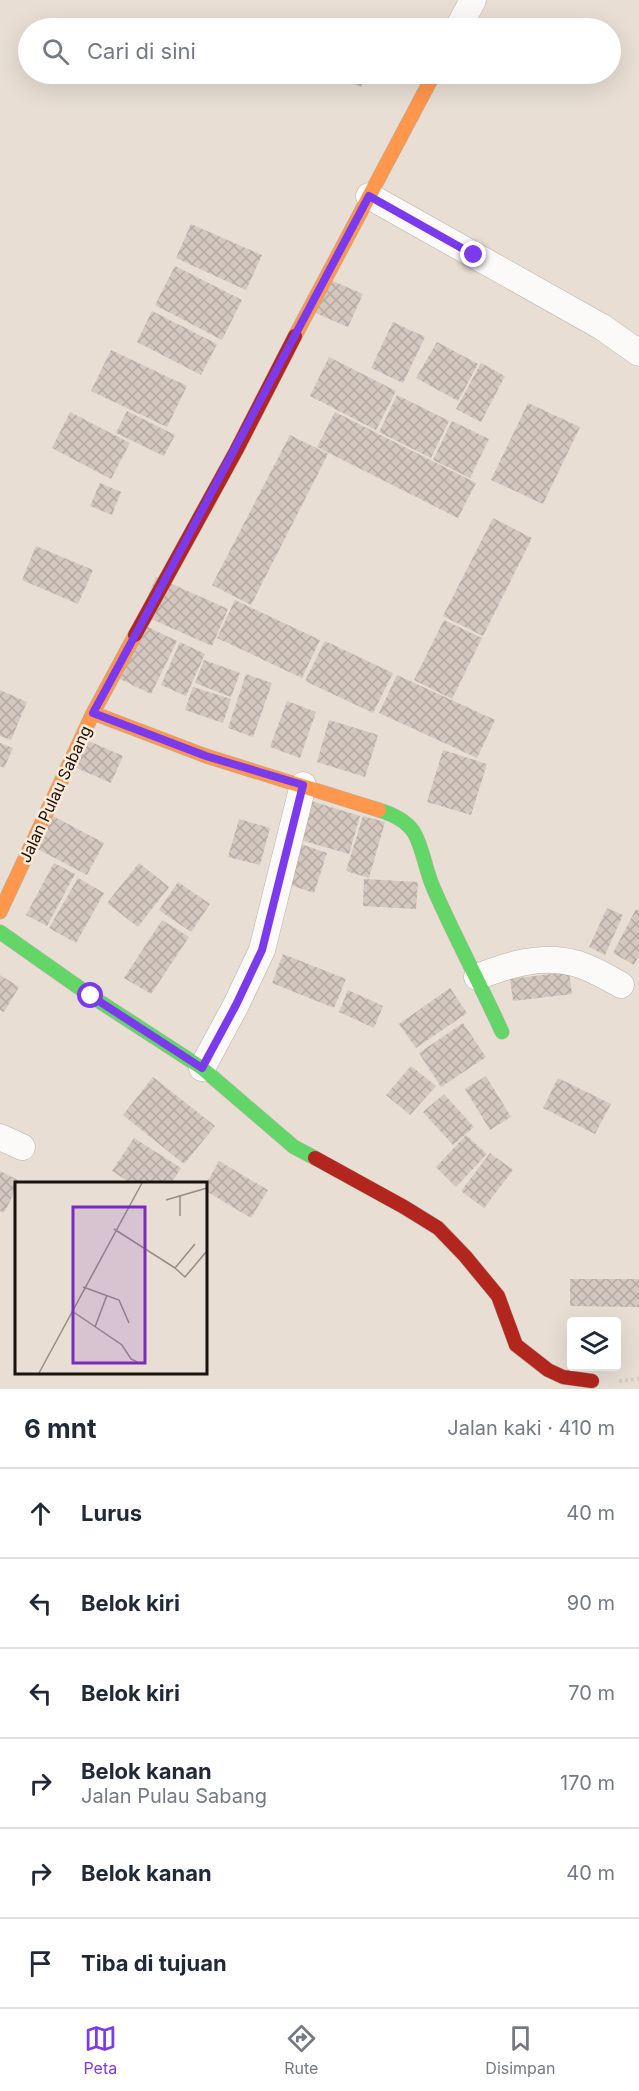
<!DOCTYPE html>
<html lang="id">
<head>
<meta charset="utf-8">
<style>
  :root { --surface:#fff; --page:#f2f2f3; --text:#1f2937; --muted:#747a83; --line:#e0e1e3; --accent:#7c3aed }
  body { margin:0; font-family:Inter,sans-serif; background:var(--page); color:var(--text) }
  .controls { position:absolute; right:18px; bottom:18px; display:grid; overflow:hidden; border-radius:6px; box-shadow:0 6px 24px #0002 }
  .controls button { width:54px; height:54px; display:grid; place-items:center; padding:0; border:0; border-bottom:2px solid var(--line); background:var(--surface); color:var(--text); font:30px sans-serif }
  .stop { position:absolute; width:18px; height:18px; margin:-14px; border:4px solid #7c3aed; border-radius:50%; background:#fff }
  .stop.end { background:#7c3aed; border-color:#fff; box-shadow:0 2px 6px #0008 }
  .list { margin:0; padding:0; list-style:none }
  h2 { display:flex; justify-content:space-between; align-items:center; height:78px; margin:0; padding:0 24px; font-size:26px }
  h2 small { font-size:20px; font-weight:400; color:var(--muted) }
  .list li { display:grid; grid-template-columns:39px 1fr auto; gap:18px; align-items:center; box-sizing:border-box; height:90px; padding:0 24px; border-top:2px solid var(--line) }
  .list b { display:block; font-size:22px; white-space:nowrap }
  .list p { margin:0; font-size:20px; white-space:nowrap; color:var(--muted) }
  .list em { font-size:20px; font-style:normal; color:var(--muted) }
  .icon { flex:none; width:33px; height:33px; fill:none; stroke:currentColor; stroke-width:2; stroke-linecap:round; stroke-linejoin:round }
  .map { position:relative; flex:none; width:639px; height:1389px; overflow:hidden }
  .search { position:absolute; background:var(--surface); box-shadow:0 6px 24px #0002; left:18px; right:18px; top:18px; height:66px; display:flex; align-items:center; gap:15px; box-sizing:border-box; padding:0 21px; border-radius:33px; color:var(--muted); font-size:22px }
  .sheet { height:618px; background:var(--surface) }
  nav { display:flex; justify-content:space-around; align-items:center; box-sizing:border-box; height:84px; border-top:2px solid var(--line); background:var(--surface); font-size:16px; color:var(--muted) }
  nav a { display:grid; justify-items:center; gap:3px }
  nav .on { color:var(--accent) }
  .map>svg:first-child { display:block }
  .building { fill:url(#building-cross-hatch) }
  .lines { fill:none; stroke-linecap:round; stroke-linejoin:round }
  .street-casing { stroke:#b7b0a8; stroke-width:27 }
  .fast-casing { stroke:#b7b0a8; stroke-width:15 }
  .slow-casing { stroke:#b7b0a8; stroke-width:15 }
  .jam-casing { stroke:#b7b0a8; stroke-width:15 }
  .path { stroke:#d1cecb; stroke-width:4; stroke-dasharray:3 3; stroke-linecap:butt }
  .street { stroke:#fcfaf9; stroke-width:26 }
  .fast { stroke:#63d668; stroke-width:14 }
  .slow { stroke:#ff974d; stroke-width:14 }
  .jam { stroke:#b3261e; stroke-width:14 }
  .route { stroke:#7c3aed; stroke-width:8 }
  .labels { text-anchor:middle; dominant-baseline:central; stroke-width:5; stroke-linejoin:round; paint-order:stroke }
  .street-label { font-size:16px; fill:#19130c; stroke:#fdebd9 }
  .inset-road { fill:none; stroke:#958d84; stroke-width:1.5 }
  .view { fill:#7b2cbf; fill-opacity:0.15; stroke:#7b2cbf; stroke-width:3 }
  .inset-edge { fill:none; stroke:#19130c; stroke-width:3 }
</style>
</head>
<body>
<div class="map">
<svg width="639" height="1389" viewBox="0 0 639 1389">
  <defs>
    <pattern id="building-cross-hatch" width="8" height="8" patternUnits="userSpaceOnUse" patternTransform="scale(1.5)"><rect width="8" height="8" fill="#d4c7bf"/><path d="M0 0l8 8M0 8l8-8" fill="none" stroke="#b5aaa3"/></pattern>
  </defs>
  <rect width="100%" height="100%" fill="#e8ded4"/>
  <path class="building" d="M344,74H367L361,87L341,78Z
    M191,224L262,255L246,290L176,258Z
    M175,266L242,300L222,340L155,305Z
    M319,275L363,294L348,327L304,308Z
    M152,311L217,344L201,375L137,342Z
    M393,322L425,337L403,383L371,368Z
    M437,342L478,364L458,401L416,378Z
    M111,350L187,386L167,427L91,391Z
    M329,357L396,391L376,430L310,396Z
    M481,363L505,376L481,422L456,409Z
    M397,395L449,421L431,458L379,432Z
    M528,403L580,427L543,504L491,480Z
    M127,411L175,435L164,456L116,433Z
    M70,412L130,443L111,479L52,448Z
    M335,412L476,483L458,518L317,447Z
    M452,421L489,439L470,478L433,460Z
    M290,435L328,454L251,605L212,585Z
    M100,483L121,492L112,515L90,506Z
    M493,518L532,538L483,636L443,616Z
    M36,546L93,570L78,604L22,580Z
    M156,577L228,609L212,646L140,614Z
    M235,600L320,640L302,678L217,638Z
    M444,620L482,638L452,699L414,680Z
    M146,626L177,641L151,694L120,679Z
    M325,641L393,673L373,713L305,681Z
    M180,642L205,654L186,696L161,685Z
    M204,660L240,673L231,697L195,683Z
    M246,674L272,683L253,737L228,728Z
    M397,675L495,720L477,758L379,713Z
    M193,687L231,699L223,723L185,710Z
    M0,690L27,702L11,740L0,736Z
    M287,701L316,712L300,758L270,747Z
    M329,720L378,735L365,777L317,762Z
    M82,738L123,756L111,783L70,765Z
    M0,743L13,748L4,768L0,766Z
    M443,750L487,764L471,815L427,802Z
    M308,800L360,816L349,854L297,839Z
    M49,814L104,843L87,875L32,846Z
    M363,816L385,822L369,878L346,871Z
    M239,819L270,828L260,865L228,857Z
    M298,843L327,853L314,893L284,883Z
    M54,863L75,874L47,926L26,915Z
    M139,863L169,887L138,927L107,903Z
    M78,878L104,893L76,943L49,928Z
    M364,879L418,882L416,909L363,906Z
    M178,882L210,904L191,932L159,910Z
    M607,908L623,915L605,955L589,947Z
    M636,909L639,911V955L634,965L613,953Z
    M162,920L189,937L151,994L124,978Z
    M283,954L346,979L334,1008L272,983Z
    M569,972L572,994L513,1001L510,979Z
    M0,975L19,987L4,1012L0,1010Z
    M450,988L467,1013L416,1048L399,1024Z
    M348,990L383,1006L374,1028L339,1012Z
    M463,1023L486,1057L441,1087L419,1053Z
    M411,1066L436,1086L410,1115L386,1095Z
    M486,1076L511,1117L490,1130L465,1089Z
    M153,1077L215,1126L184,1164L123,1115Z
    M558,1078L611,1104L595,1134L543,1108Z
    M444,1094L474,1127L453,1145L423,1112Z
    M466,1135L487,1154L456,1187L436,1167Z
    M134,1138L181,1168L171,1184H132L112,1171Z
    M490,1153L513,1170L484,1208L461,1191Z
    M219,1161L268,1190L251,1218L206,1191V1184Z
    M0,1171L20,1181L16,1184V1189L4,1213L0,1211Z
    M570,1279H639V1307L570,1306Z"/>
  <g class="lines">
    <defs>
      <path id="street" d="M458,28L473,0
        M369,196L602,327L639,353
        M477,977C507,965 542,954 574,963C591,967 606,977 621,985
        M202,1068L236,1005L262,950L303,785
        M0,1137L22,1147"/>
      <path id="fast" d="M379,810C392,814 405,820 413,831C422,844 426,872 433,887C454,936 480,983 502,1032
        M0,932L91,996L202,1068L294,1147L315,1158"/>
      <path id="slow" d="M295,336L434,74
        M93,713L206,756L379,810
        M0,912L93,713L135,635"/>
      <path id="jam" d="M135,635L236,451L295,336
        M315,1158L404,1207L438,1228L465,1256L498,1296L516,1345L548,1370L563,1377L592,1381"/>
    </defs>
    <use href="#street" class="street-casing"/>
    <use href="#fast" class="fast-casing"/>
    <use href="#slow" class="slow-casing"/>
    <use href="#jam" class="jam-casing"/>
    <path class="path" d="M619,1381L639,1379"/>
    <use href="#street" class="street"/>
    <use href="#fast" class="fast"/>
    <use href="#slow" class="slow"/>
    <use href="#jam" class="jam"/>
  </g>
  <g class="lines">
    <path class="route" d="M91,996L202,1068L236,1005L262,950L303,785L206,756L93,713C187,541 277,368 369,196L474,255"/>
  </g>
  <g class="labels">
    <g class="street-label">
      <text transform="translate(55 794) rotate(-65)">Jalan Pulau Sabang</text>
    </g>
  </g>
  <g transform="translate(15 1182)">
    <rect width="192" height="192" fill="#e8ded4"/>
    <path class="inset-road" d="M165,13V34M151,18L192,6M99,47L160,86L180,62M160,86L170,95L191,70M68,105L104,118L114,141M57,129L107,163L116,177L124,181M80,145L92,113M24,191L127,1"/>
    <path class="view" d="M58,25H130V181H58Z"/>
    <rect width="192" height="192" class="inset-edge"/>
  </g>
</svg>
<div class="controls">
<button><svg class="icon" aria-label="layers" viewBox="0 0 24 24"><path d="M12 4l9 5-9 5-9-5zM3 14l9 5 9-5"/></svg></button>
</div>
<div class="stop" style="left:91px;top:996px"></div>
<div class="stop end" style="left:474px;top:255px"></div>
<div class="search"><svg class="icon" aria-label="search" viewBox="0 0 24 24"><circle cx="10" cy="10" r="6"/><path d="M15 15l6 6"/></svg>Cari di sini</div>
</div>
<section class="sheet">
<h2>6 mnt<small>Jalan kaki · 410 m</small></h2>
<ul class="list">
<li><svg class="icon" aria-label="ahead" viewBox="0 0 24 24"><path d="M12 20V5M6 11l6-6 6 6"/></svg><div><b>Lurus</b></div><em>40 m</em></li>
<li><svg class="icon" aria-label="left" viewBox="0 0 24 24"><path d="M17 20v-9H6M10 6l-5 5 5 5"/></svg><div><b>Belok kiri</b></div><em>90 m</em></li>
<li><svg class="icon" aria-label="left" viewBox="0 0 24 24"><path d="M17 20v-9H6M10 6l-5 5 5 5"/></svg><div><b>Belok kiri</b></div><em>70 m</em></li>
<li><svg class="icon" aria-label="right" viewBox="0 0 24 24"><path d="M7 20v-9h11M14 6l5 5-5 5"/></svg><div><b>Belok kanan</b><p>Jalan Pulau Sabang</p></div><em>170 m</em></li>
<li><svg class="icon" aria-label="right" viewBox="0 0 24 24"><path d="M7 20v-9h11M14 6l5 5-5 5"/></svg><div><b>Belok kanan</b></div><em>40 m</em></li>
<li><svg class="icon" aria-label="arrive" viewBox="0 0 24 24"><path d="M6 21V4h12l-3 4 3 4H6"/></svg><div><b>Tiba di tujuan</b></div></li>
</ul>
</section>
<nav>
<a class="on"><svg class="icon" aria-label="map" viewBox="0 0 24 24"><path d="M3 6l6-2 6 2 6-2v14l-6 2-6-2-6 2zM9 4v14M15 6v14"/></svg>Peta</a>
<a><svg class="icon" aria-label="directions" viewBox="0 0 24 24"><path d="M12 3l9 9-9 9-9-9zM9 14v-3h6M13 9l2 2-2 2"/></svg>Rute</a>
<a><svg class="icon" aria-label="saved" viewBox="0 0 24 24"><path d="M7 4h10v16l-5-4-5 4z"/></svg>Disimpan</a>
</nav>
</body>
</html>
